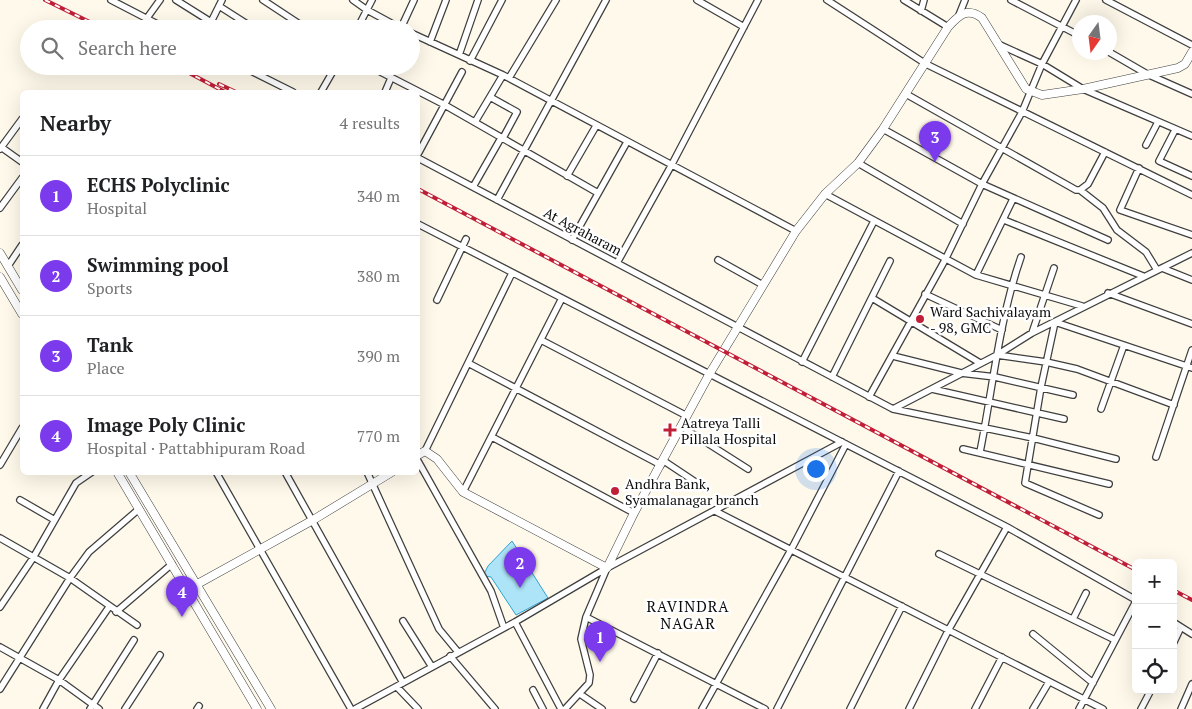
<!DOCTYPE html>
<html lang="en">
<head>
<meta charset="utf-8">
<style>
  :root { --surface:#fff; --page:#f6f6f6; --text:#202124; --muted:#757577; --line:#e0e0e0; --accent:#7c3aed }
  body { margin:0; font-family:"PT Serif",serif; background:var(--page); color:var(--text) }
  .controls { position:absolute; right:15px; bottom:15px; display:grid; overflow:hidden; border-radius:8px; box-shadow:0 5px 20px #0002 }
  .controls button { width:45px; height:45px; display:grid; place-items:center; padding:0; border:0; border-bottom:1px solid var(--line); background:var(--surface); color:var(--text); font:25px sans-serif }
  .compass { position:absolute; left:1072px; top:15px; width:45px; height:45px; border-radius:50%; background:var(--surface); box-shadow:0 5px 20px #0002; rotate:194deg }
  .you { position:absolute; left:815px; top:468px; width:18px; height:18px; margin:-12px; border:4px solid #fff; border-radius:50%; background:#1a73e8; box-shadow:0 0 0 8px #1a73e833 }
  .badge { display:grid; place-items:center; width:32px; height:32px; border-radius:50%; background:var(--accent); color:#fff; font-size:16px; font-weight:700 }
  .pin { position:absolute; translate:-50% -41px; filter:drop-shadow(0 1px 2px #0008) }
  .pin::after { content:''; position:absolute; top:26px; width:18px; height:15px; background:inherit; clip-path:polygon(0 0,100% 0,50% 100%) }
  .list { margin:0; padding:0; list-style:none }
  h2 { display:flex; justify-content:space-between; align-items:center; height:65px; margin:0; padding:0 20px; font-size:21px }
  h2 small { font-size:16px; font-weight:400; color:var(--muted) }
  .list li { display:grid; grid-template-columns:32px 1fr auto; gap:15px; align-items:center; box-sizing:border-box; height:80px; padding:0 20px; border-top:1px solid var(--line) }
  .list b { display:block; font-size:19px; white-space:nowrap }
  .list p { margin:0; font-size:16px; white-space:nowrap; color:var(--muted) }
  .list em { font-size:16px; font-style:normal; color:var(--muted) }
  .icon { flex:none; width:28px; height:28px; fill:none; stroke:currentColor; stroke-width:2; stroke-linecap:round; stroke-linejoin:round }
  .map { position:relative; flex:none; width:1192px; height:709px; overflow:hidden }
  .search { position:absolute; background:var(--surface); box-shadow:0 5px 20px #0002; left:20px; top:20px; width:400px; height:55px; display:flex; align-items:center; gap:12px; box-sizing:border-box; padding:0 18px; border-radius:28px; color:var(--muted); font-size:19px }
  .panel { position:absolute; background:var(--surface); box-shadow:0 5px 20px #0002; left:20px; top:90px; width:400px; height:385px; border-radius:8px }
  .map>svg:first-child { display:block }
  .water { fill:#ade4f8; stroke:#31a2d2 }
  .lines { fill:none; stroke-linecap:round; stroke-linejoin:round }
  .minor-casing { stroke:#3f3f3f; stroke-width:8 }
  .tertiary-casing { stroke:#3f3f3f; stroke-width:9 }
  .minor { stroke:#fff; stroke-width:5.5 }
  .tertiary { stroke:#fff; stroke-width:8 }
  .rail-casing { stroke:#c11f37; stroke-width:4 }
  .rail { stroke:#fff; stroke-width:2; stroke-dasharray:5.5; stroke-linecap:butt }
  .poi-dot { fill:#c11f37; stroke:#fff; stroke-width:2 }
  .labels { text-anchor:middle; dominant-baseline:central; stroke-width:5; stroke-linejoin:round; paint-order:stroke }
  .street-label { font-size:14px; fill:#0c0c0c; stroke:#fff }
  .poi-label { font-size:14px; fill:#0c0c0c; stroke:#fff; text-anchor:start }
  .neighbourhood-label { font-size:15px; letter-spacing:1px; fill:#0c0c0c; stroke:#fff }
</style>
</head>
<body>
<div class="map">
<svg width="1192" height="709" viewBox="0 0 1192 709">
  <rect width="100%" height="100%" fill="#fff9eb"/>
  <path class="water" d="M512,541L548,598L516,615L491,577L483,576L488,566Z"/>
  <g class="lines">
    <defs>
      <path id="minor" d="M111,0L167,29
        M176,0L211,22L222,0
        M263,0L307,29
        M353,0L367,10L402,29
        M697,0L744,27
        M827,0L926,64L1192,195
        M904,0L948,27
        M1011,0L1080,36
        M1106,0L1192,45
        M219,6L255,29
        M921,11L924,0
        M959,15L965,0
        M147,18L160,0
        M401,28L414,0
        M208,29L211,22
        M357,29L372,0
        M411,33L503,75L796,231
        M430,42L446,0
        M1000,45L1042,64L1083,89L1192,136
        M1109,52L1147,74L1192,94
        M459,55L478,0
        M470,61L502,0
        M241,66L293,92
        M369,66L443,104L598,193
        M509,78L556,0
        M321,92L336,66
        M385,92L391,78
        M906,94L1076,190H1080L1103,208L1117,230L1146,252L1157,270
        M490,97L517,112L503,138
        M475,122L503,75
        M883,129L982,184L1108,240
        M1175,130L1159,161L1192,176
        M1146,145L1158,122
        M1,147L22,162
        M0,149L22,119
        M418,154L462,72
        M418,158L893,409L997,355L1032,333L1192,253
        M858,163L963,224
        M1139,168L1120,210L1192,235
        M567,176L596,126
        M473,187L501,138
        M1080,190L1088,184L1105,152
        M825,194L976,275L1082,306
        M497,200L606,0
        M0,208L22,178
        M1004,220L1143,276
        M418,224L1007,527L1136,600
        M572,240L627,142
        M718,260L763,285
        M617,263L671,166L758,0
        M8,266L22,245
        M1162,268L1192,280
        M976,275L1013,199
        M1108,293L1192,324
        M925,294L1002,330
        M872,298L980,363
        M437,300L466,239
        M1032,333L1054,268
        M541,340L687,416
        M997,355L1046,362L1077,369L1174,405
        M893,356L961,373L995,377L1073,395
        M802,362L874,221
        M468,363L661,465
        M832,377L890,261
        M932,389L1064,419
        M869,397L945,260L982,184L1022,112L1042,64L1076,0
        M893,409L1033,438L1116,459
        M1101,409L1124,345
        M682,427L748,469
        M492,437L634,513
        M963,449L1109,484
        M425,451L512,273
        M980,452C993,387 999,320 1021,257
        M1156,457L1192,350
        M418,461L491,591L504,628
        M664,461L703,487
        M0,465L22,428
        M216,472L351,709
        M285,472L403,683
        M367,472L439,629L458,652
        M463,492L562,298
        M20,500L53,519
        M715,511L1103,709
        M1099,515L1025,483L1041,387L1055,322L1192,368
        M0,538L70,578L137,625
        M939,554L1115,640
        M0,607L33,558L76,483L92,472
        M116,612L172,564
        M586,617L765,709
        M1073,619L1086,593
        M403,621L432,667
        M515,622L561,709
        M1173,622L1192,634
        M1033,634L1093,683
        M1173,644L1181,627
        M0,647L59,680L99,709
        M450,656L495,709
        M397,687L418,709
        M0,689L70,578L89,552L139,509
        M533,690L543,709
        M580,694L602,709
        M634,699L658,653
        M43,709L59,680L109,607
        M90,709L134,640
        M125,709L160,655
        M197,709L199,706
        M355,709L515,622L607,568L842,442
        M565,709L589,683L590,675L581,639L586,617L607,568
        M702,709L792,548L846,444
        M777,709L899,471
        M850,709L902,606
        M909,709L949,629L1007,527
        M975,709L1002,657
        M1033,709L1049,682
        M1079,709L1136,601
        M1141,709L1151,690
        M1181,709L1192,684"/>
      <path id="tertiary" d="M0,253L22,290
        M0,277L22,314
        M418,455L425,451L437,459L463,492L607,568L634,513L710,373L796,231L825,194L858,163L883,129L948,27C959,15 967,7 982,18L1026,89L1042,95L1083,89L1178,68L1185,64L1192,52
        M117,472L257,709
        M129,472L271,709
        M192,587L313,520L392,472"/>
    </defs>
    <use href="#minor" class="minor-casing"/>
    <use href="#tertiary" class="tertiary-casing"/>
    <use href="#minor" class="minor"/>
    <use href="#tertiary" class="tertiary"/>
    <defs>
      <path id="rail" d="M45,0L104,29
        M176,66L225,92
        M219,84L236,92
        M418,189L1136,570
        M1173,590L1192,600"/>
    </defs>
    <use href="#rail" class="rail-casing"/>
    <use href="#rail" class="rail"/>
  </g>
  <g class="poi-dot">
    <circle cx="920" cy="319" r="5"/>
    <path d="M667.5 422.5h5v5h5v5h-5v5h-5v-5h-5v-5h5z"/>
    <circle cx="615" cy="491" r="5"/>
  </g>
  <g class="labels">
    <g class="street-label">
      <text transform="translate(583 231) rotate(28)">At Agraharam</text>
    </g>
    <g class="poi-label">
      <text x="930" y="311">Ward Sachivalayam<tspan x="930" dy="16">- 98, GMC</tspan></text>
      <text x="681" y="422">Aatreya Talli<tspan x="681" dy="16">Pillala Hospital</tspan></text>
      <text x="625" y="483">Andhra Bank,<tspan x="625" dy="16">Syamalanagar branch</tspan></text>
    </g>
    <g class="neighbourhood-label">
      <text x="688" y="606">RAVINDRA<tspan x="688" dy="17">NAGAR</tspan></text>
    </g>
  </g>
</svg>
<div class="controls">
<button>+</button>
<button>−</button>
<button><svg class="icon" aria-label="locate" viewBox="0 0 24 24"><circle cx="12" cy="12" r="6"/><path d="M12 2v4M12 18v4M2 12h4M18 12h4"/></svg></button>
</div>
<svg class="compass" viewBox="-18 -18 36 36"><path d="M0-13l5 13h-10z" fill="#e53935"/><path d="M0 13l5-13h-10z" fill="#757577"/></svg>
<div class="you"></div>
<div class="pin badge" style="left:600px;top:662px">1</div>
<div class="pin badge" style="left:520px;top:588px">2</div>
<div class="pin badge" style="left:935px;top:162px">3</div>
<div class="pin badge" style="left:182px;top:617px">4</div>
<div class="search"><svg class="icon" aria-label="search" viewBox="0 0 24 24"><circle cx="10" cy="10" r="6"/><path d="M15 15l6 6"/></svg>Search here</div>
<section class="panel">
<h2>Nearby<small>4 results</small></h2>
<ul class="list">
<li><span class="badge">1</span><div><b>ECHS Polyclinic</b><p>Hospital</p></div><em>340 m</em></li>
<li><span class="badge">2</span><div><b>Swimming pool</b><p>Sports</p></div><em>380 m</em></li>
<li><span class="badge">3</span><div><b>Tank</b><p>Place</p></div><em>390 m</em></li>
<li><span class="badge">4</span><div><b>Image Poly Clinic</b><p>Hospital · Pattabhipuram Road</p></div><em>770 m</em></li>
</ul>
</section>
</div>
</body>
</html>
